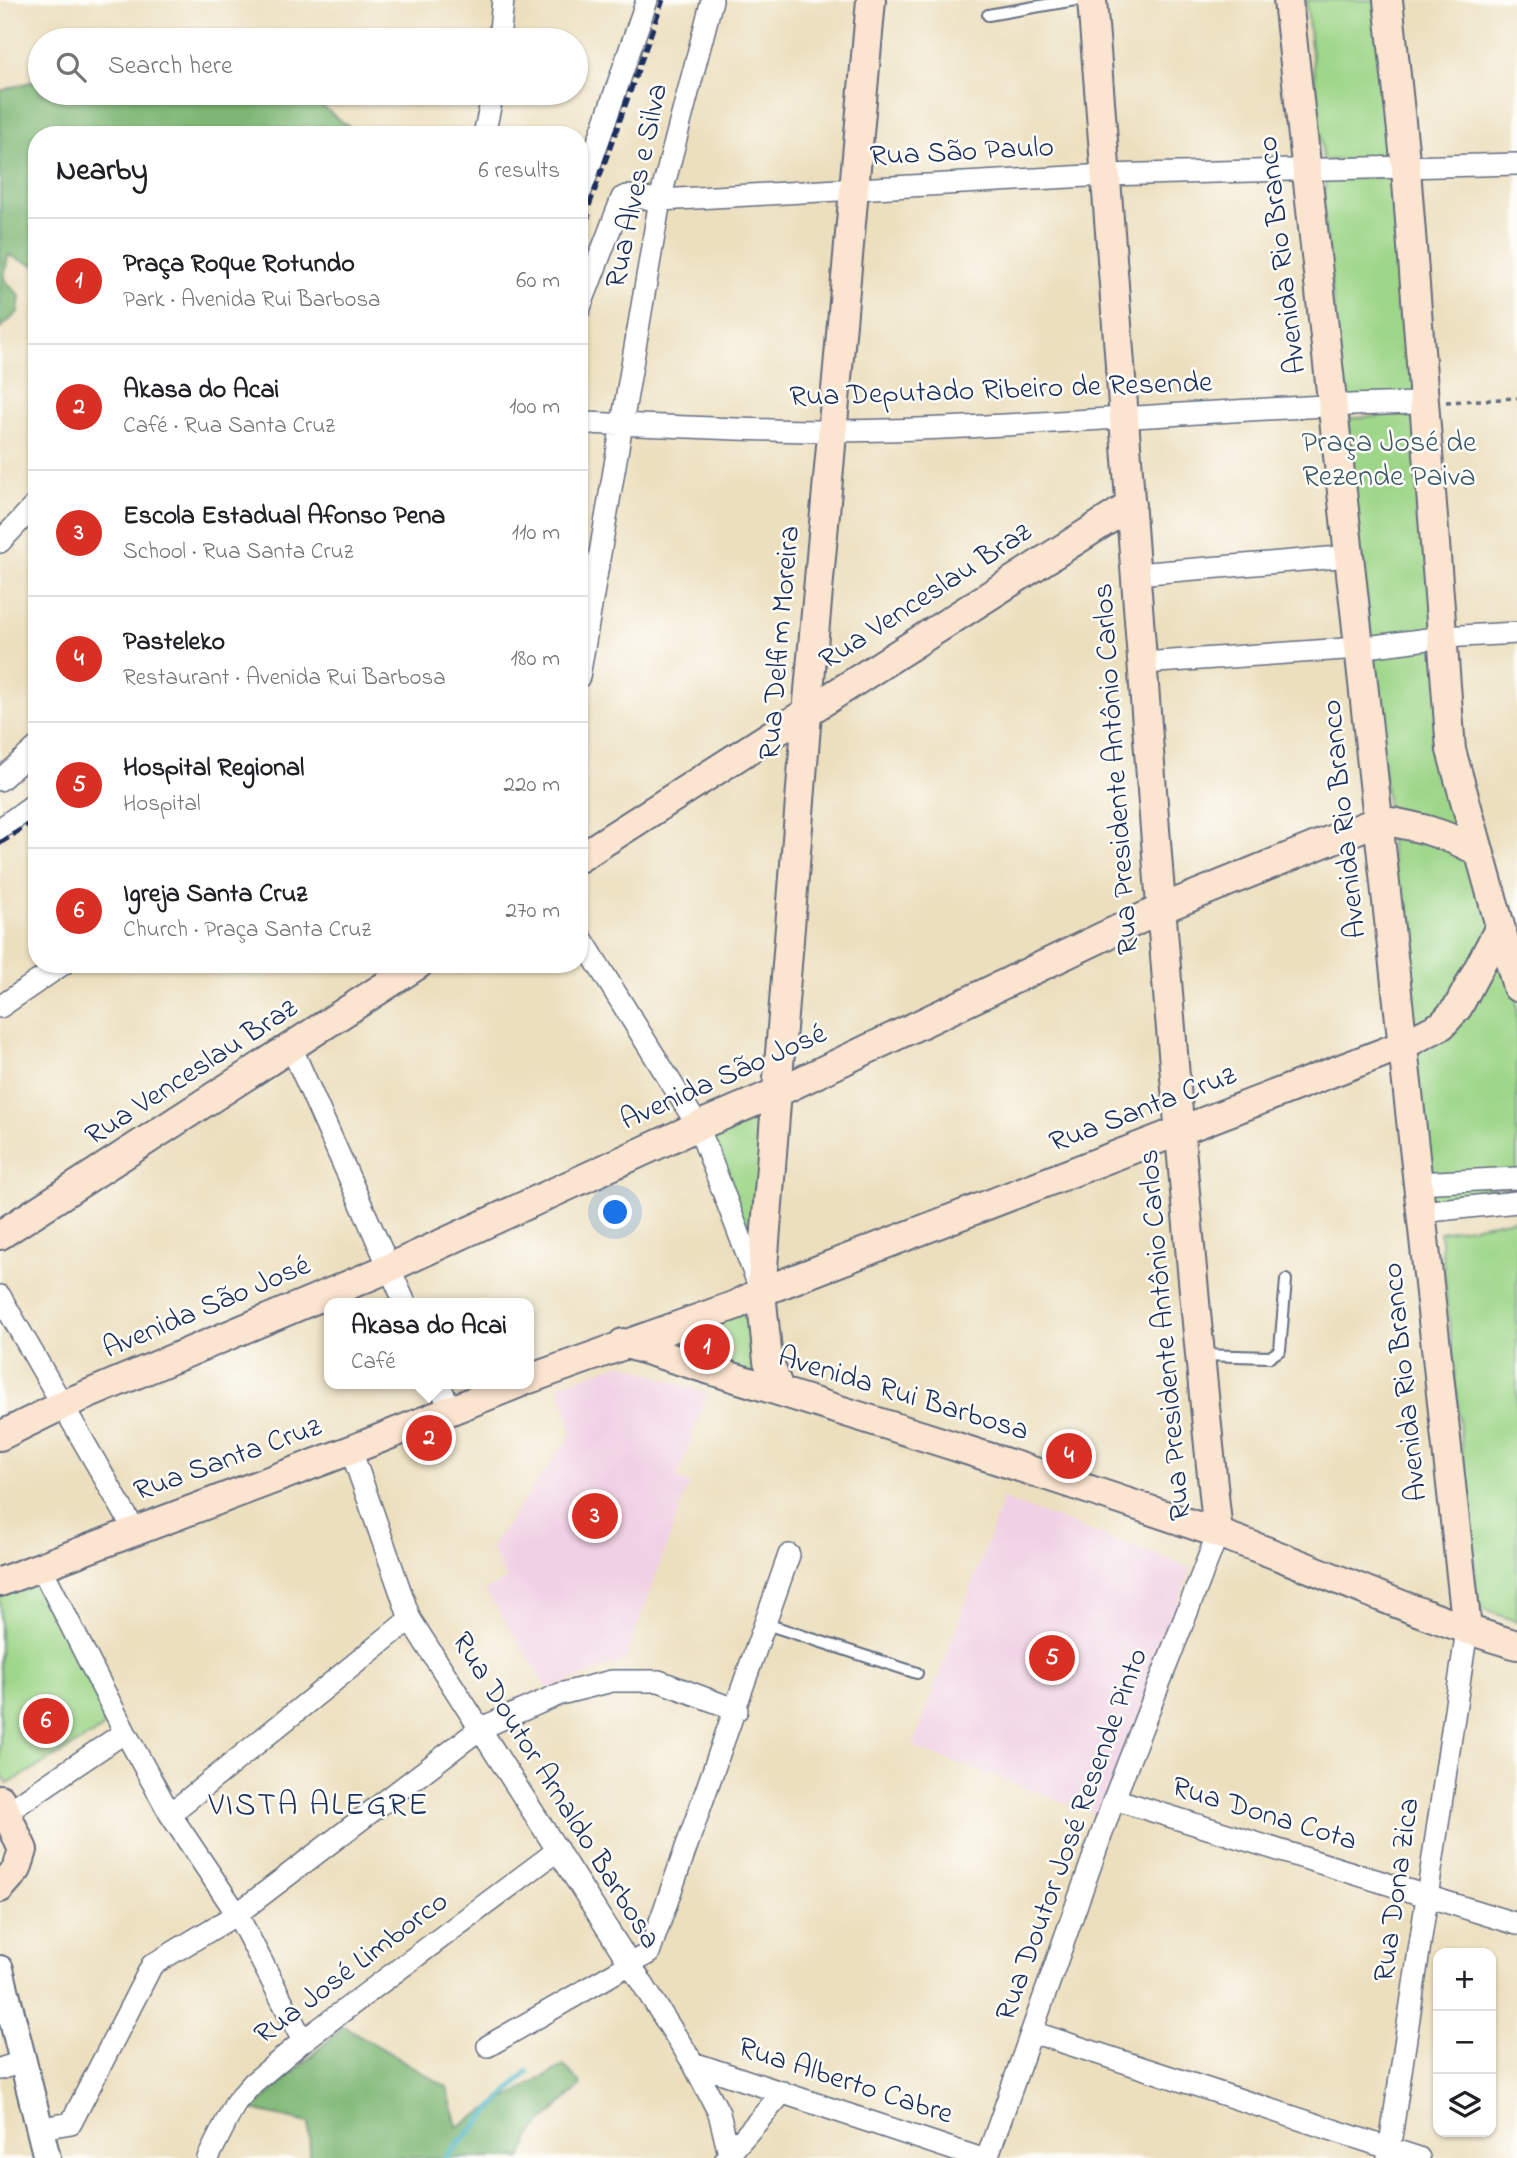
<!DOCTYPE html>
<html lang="en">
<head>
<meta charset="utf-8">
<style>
  :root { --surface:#fff; --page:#f2f2f2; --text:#202124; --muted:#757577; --line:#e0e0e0; --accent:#d93025 }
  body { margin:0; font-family:"Indie Flower",sans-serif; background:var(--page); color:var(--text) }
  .controls { position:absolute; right:21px; bottom:21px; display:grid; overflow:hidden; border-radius:14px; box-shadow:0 2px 5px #0004 }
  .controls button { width:63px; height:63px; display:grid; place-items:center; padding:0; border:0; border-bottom:2px solid var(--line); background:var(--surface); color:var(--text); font:35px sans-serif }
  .you { position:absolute; left:616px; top:1213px; width:24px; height:24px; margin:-18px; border:5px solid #fff; border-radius:50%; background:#1a73e8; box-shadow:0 0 0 10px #1a73e833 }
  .badge { display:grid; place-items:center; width:46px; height:46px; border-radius:50%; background:var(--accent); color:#fff; font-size:23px; font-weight:700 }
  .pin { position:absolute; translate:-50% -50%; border:4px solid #fff; box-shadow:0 2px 7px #0006 }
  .popup { position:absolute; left:324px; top:1298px; width:210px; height:91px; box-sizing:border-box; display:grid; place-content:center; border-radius:14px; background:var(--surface); filter:drop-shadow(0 2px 5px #0005); font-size:23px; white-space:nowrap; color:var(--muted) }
  .popup b { font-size:26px; color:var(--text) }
  .popup::after { content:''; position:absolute; left:50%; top:100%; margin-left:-14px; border:14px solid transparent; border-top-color:var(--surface) }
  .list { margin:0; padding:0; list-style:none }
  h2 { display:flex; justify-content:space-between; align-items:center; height:91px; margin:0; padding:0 28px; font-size:30px }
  h2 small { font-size:23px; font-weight:400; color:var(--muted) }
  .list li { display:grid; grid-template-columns:46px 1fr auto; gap:21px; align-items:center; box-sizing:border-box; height:126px; padding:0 28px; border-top:2px solid var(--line) }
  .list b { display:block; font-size:26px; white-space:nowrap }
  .list p { margin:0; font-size:23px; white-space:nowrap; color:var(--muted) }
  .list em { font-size:23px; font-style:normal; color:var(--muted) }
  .icon { flex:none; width:38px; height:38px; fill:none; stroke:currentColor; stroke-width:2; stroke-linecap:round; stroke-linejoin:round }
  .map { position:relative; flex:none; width:1517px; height:2158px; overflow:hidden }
  .search { position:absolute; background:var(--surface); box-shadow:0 2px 5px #0004; left:28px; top:28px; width:560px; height:77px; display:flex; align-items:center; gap:18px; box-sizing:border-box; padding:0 24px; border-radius:38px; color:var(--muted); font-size:26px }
  .panel { position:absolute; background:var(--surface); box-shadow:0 2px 5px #0004; left:28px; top:126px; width:560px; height:847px; border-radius:28px }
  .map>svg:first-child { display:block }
  .built { fill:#f0d0e4 }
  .green { fill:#9dd688; stroke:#5c8273; stroke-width:2 }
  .forest { fill:#7eb774; stroke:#4c7369; stroke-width:2 }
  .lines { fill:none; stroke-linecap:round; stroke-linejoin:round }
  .stream { stroke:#48b5c4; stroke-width:6 }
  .service-casing { stroke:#646d80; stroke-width:14 }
  .minor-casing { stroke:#646d80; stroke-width:24 }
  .tertiary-casing { stroke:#646d80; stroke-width:30 }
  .secondary-casing { stroke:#646d80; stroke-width:32 }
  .path { stroke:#646d80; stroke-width:3.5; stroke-dasharray:5 5; stroke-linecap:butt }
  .service { stroke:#fff; stroke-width:10 }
  .minor { stroke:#fff; stroke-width:21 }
  .tertiary { stroke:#fff; stroke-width:26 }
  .secondary { stroke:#fce5d0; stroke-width:28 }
  .rail { stroke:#1b2f5e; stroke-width:5; stroke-dasharray:10 5; stroke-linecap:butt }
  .labels { text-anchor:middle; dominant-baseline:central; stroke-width:5; stroke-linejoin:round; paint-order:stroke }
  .street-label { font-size:30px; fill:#1b2f5e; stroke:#fdfcf7 }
  .park-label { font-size:30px; fill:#3c5968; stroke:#fdfcf7 }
  .neighbourhood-label { font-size:32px; letter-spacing:2px; fill:#1b2f5e; stroke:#fdfcf7 }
</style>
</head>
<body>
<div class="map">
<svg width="1517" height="2158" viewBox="0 0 1517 2158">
  <rect width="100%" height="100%" fill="#fdfcf7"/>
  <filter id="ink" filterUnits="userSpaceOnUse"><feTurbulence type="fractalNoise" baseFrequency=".0143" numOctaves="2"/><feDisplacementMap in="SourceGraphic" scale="14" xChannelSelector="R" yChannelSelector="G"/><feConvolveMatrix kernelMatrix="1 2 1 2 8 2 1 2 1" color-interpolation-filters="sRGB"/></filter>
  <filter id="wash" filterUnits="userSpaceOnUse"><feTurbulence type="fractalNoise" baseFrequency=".00686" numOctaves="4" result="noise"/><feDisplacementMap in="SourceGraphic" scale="28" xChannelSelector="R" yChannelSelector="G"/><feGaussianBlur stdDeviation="1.57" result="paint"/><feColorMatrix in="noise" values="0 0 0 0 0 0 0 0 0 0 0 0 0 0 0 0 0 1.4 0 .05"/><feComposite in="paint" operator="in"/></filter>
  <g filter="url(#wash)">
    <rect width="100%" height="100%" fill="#ecdfbe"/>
    <path class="built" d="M621,1363L707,1394L677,1479L689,1484L625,1661L548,1689L485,1590L507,1580L490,1548L572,1433L559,1385Z
      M1003,1499L1191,1568L1102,1816L913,1747Z"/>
    <path class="green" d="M1306,0H1379L1394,161L1323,160Z
      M1328,177H1400L1420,398L1353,402L1342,387L1322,197Z
      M1422,412L1468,829L1389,820L1346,419Z
      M1389,832L1473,850L1517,1000V1182L1430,1201Z
      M775,1102L758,1279L707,1138Z
      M1517,1219V1621L1478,1608L1440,1232Z
      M748,1309L751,1352L765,1379L647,1342Z
      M25,1579L43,1586L107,1714L102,1729L8,1784L0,1771V1590Z"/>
    <path class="forest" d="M40,79V93H304L348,126L350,135H37V266L8,255L4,279L20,296L18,312L0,329V91Z
      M344,2026L447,2087L457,2127L564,2065L581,2085L533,2132L521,2158H310L309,2123L252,2110Z"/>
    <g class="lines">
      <path class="stream" d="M445,2158L527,2072"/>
    </g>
  </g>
  <g filter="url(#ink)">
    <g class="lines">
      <defs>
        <path id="service" d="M988,15L1075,0
          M1201,1355L1270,1357L1280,1350L1286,1280
          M766,1624L917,1673"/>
        <path id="minor" d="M499,40L503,0
          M484,135L493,93
          M579,197L647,0
          M579,310L622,198L627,196L660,200L1106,175L1517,164
          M579,423C664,425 749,431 833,431C1031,429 1228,406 1425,403
          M0,542L37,503
          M1136,574L1351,556
          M1143,663L1359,648L1443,637L1517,633
          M579,677L660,200L712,0
          M0,780L37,747
          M0,829L37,802
          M579,934L698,1126L759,1286
          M0,1007L63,964
          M292,1049L405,1303
          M1416,1183L1517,1178
          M1420,1212L1517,1202
          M0,1296L135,1531
          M439,1384L451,1410
          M351,1450L410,1619L693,2063L719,2113L729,2154
          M41,1567L125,1732L170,1814L237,1914L303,2041
          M1114,1799L1517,1924
          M7,1812L125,1732
          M170,1814L410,1619
          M1032,2032L1419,2158
          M488,2046L649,1953L789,1555
          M693,2063L979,2158
          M0,2069L24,2061
          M42,2128L71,2123L152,1965L237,1914L481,1728L560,1694L612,1681H659L737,1710
          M208,2158L236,2102L253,2083L303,2041L558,1850
          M726,2158L783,2092
          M987,2158L1114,1799L1218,1533
          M1388,2158L1467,1630"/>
        <path id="tertiary" d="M0,1969L47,2158"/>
        <path id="secondary" d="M1092,0C1133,511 1164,1023 1218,1533
          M1288,0L1467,1630
          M1388,0L1406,169L1451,750L1517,987
          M579,858L1131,505
          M0,1235L419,964
          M623,1343C820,1404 1018,1464 1214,1532C1316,1567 1413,1615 1517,1645
          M529,1379L736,1305L761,1292L1403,1045L1442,1025L1458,1007L1499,929
          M780,1391L768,1361L761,1292L807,713L871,0
          M0,1436L65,1404L389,1268L698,1126L778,1092L1161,909L1380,820C1416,826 1445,833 1477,851
          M0,1582L351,1450L517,1384
          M0,1799L23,1850L17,1869L0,1888"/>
      </defs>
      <use href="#service" class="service-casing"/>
      <use href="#minor" class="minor-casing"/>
      <use href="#tertiary" class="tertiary-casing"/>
      <use href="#secondary" class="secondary-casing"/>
      <path class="path" d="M583,238L591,211
        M1446,402L1517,398"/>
      <use href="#service" class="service"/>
      <use href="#minor" class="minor"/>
      <use href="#tertiary" class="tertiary"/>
      <use href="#secondary" class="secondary"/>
      <path class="rail" d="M579,234L663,0
        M0,843L37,819"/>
    </g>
  </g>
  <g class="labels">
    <g class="street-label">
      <text transform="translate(962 153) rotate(-3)">Rua São Paulo</text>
      <text transform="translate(638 186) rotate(-78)">Rua Alves e Silva</text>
      <text transform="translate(1283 255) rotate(-97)">Avenida Rio Branco</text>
      <text transform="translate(1001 391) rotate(-2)">Rua Deputado Ribeiro de Resende</text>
      <text transform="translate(926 597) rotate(-33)">Rua Venceslau Braz</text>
      <text transform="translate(781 643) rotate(-85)">Rua Delfim Moreira</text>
      <text transform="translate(1117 769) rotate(-94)">Rua Presidente Antônio Carlos</text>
      <text transform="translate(1345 819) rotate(-96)">Avenida Rio Branco</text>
      <text transform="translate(192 1073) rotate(-33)">Rua Venceslau Braz</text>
      <text transform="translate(724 1078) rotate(-24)">Avenida São José</text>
      <text transform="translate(1143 1110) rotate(-21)">Rua Santa Cruz</text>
      <text transform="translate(207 1308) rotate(-23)">Avenida São José</text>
      <text transform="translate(1166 1335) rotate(-95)">Rua Presidente Antônio Carlos</text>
      <text transform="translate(1406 1382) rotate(-96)">Avenida Rio Branco</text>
      <text transform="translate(903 1395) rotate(17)">Avenida Rui Barbosa</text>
      <text transform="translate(228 1460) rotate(-20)">Rua Santa Cruz</text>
      <text transform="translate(555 1791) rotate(58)">Rua Doutor Arnaldo Barbosa</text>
      <text transform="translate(1264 1815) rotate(17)">Rua Dona Cota</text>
      <text transform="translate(1073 1835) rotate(-70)">Rua Doutor José Resende Pinto</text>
      <text transform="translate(1398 1890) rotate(-82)">Rua Dona Zica</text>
      <text transform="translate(352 1969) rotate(-37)">Rua José Limborco</text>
      <text transform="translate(845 2082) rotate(18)">Rua Alberto Cabre</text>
    </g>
    <g class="park-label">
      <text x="1389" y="444">Praça José de<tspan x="1389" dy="34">Rezende Paiva</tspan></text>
    </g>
    <g class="neighbourhood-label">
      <text x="319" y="1806">VISTA ALEGRE</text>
    </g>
  </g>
</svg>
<div class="controls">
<button>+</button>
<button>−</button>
<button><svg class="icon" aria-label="layers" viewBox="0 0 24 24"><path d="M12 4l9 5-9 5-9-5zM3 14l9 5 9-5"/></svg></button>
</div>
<div class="you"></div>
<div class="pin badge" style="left:707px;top:1347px">1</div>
<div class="pin badge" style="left:429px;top:1438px">2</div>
<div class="popup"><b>Akasa do Acai</b>Café</div>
<div class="pin badge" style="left:595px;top:1516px">3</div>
<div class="pin badge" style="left:1069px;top:1456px">4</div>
<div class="pin badge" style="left:1052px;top:1658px">5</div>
<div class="pin badge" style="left:46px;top:1721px">6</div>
<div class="search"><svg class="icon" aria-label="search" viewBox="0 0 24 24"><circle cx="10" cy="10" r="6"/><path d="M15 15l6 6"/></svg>Search here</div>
<section class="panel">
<h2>Nearby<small>6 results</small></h2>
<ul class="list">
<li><span class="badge">1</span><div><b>Praça Roque Rotundo</b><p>Park · Avenida Rui Barbosa</p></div><em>60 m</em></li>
<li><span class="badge">2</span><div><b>Akasa do Acai</b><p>Café · Rua Santa Cruz</p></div><em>100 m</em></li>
<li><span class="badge">3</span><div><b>Escola Estadual Afonso Pena</b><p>School · Rua Santa Cruz</p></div><em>110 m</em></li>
<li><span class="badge">4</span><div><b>Pasteleko</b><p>Restaurant · Avenida Rui Barbosa</p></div><em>180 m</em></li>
<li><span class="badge">5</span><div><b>Hospital Regional</b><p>Hospital</p></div><em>220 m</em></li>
<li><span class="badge">6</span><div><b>Igreja Santa Cruz</b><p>Church · Praça Santa Cruz</p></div><em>270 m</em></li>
</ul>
</section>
</div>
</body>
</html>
